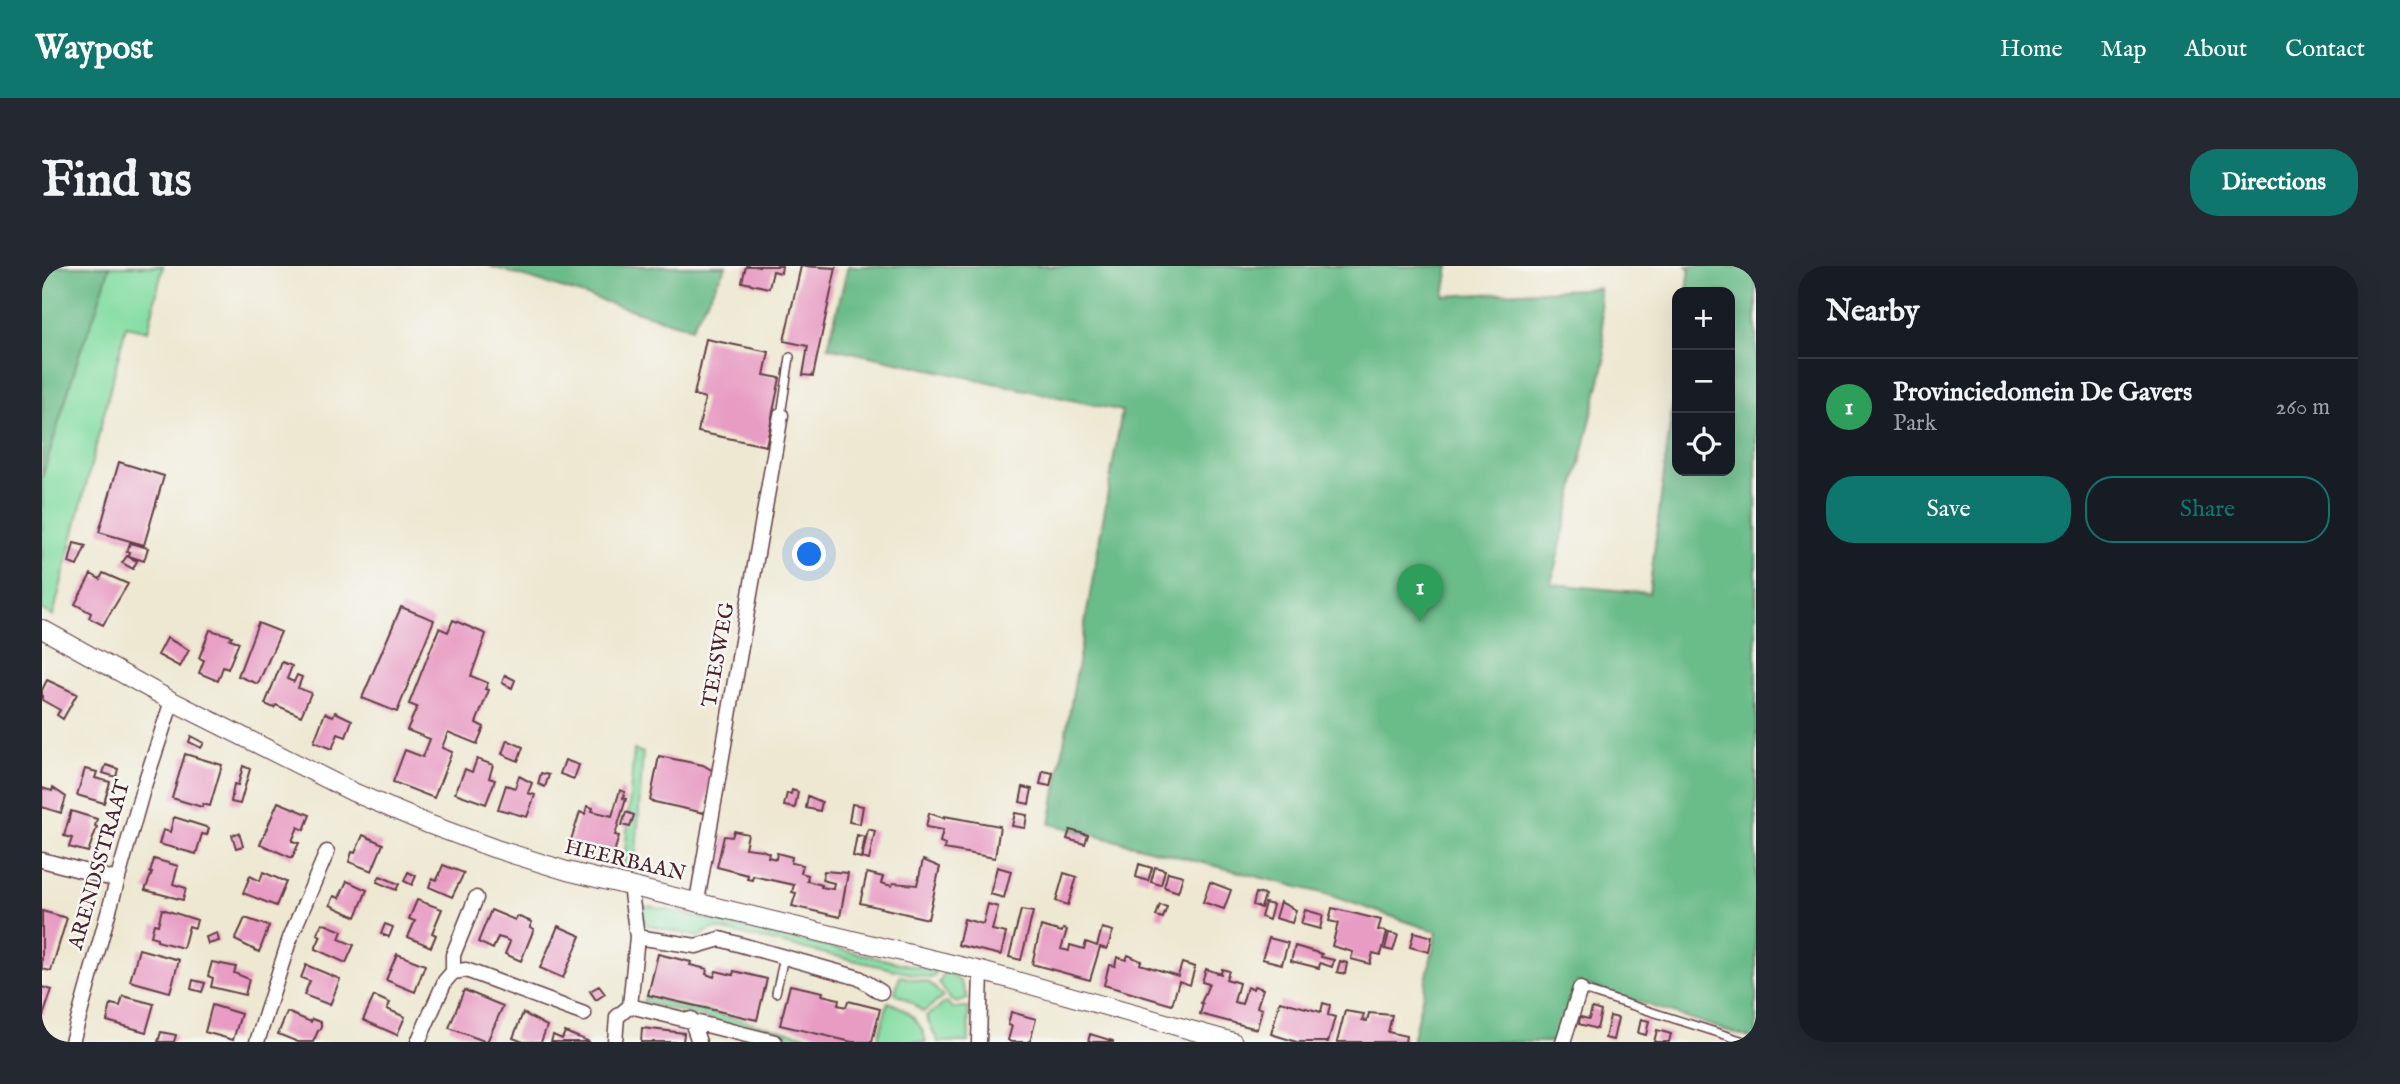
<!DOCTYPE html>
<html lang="en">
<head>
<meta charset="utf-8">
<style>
  :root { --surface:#171b24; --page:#242831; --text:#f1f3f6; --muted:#9ea1a6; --line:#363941; --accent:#0f766e }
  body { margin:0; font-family:"IM FELL English",serif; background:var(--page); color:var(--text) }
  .controls { position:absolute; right:21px; top:21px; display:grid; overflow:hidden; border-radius:14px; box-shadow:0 7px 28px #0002 }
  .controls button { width:63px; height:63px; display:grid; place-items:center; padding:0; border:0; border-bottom:2px solid var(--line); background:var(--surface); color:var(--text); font:35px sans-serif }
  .you { position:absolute; left:768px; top:289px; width:24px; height:24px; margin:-18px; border:5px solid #fff; border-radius:50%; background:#1a73e8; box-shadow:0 0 0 10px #1a73e833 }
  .badge { display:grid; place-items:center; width:46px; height:46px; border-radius:50%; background:var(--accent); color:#fff; font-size:23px; font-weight:700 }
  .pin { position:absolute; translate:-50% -58px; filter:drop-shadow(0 2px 4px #0008) }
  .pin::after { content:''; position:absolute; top:37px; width:24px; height:21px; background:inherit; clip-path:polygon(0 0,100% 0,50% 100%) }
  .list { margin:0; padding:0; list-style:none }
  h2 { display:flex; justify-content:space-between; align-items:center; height:91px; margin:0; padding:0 28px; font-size:30px }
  h2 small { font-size:23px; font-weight:400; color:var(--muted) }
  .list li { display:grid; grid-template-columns:46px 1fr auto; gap:21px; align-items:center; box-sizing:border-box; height:98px; padding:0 28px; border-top:2px solid var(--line) }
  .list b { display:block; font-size:26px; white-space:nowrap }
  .list p { margin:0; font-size:23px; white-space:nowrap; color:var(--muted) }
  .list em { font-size:23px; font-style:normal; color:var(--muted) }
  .actions { display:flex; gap:14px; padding:21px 28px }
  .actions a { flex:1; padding:16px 0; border:2px solid var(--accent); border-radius:28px; text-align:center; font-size:24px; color:var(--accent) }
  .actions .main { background:var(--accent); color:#fff }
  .icon { flex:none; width:38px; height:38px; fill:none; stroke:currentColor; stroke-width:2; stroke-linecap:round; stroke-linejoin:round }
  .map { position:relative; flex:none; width:1714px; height:776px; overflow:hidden; border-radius:28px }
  header { display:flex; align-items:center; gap:42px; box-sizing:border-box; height:98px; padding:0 35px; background:var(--accent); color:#fff }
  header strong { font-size:33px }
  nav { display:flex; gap:38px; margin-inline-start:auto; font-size:24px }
  .intro { display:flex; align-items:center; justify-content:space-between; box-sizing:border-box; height:168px; padding:0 42px }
  h1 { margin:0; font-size:49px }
  .button { padding:18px 32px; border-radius:28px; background:var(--accent); color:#fff; font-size:24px; font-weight:700 }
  main { display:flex; gap:42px; padding:0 42px }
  aside { flex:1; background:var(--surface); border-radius:28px; box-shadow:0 7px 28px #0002 }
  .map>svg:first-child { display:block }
  .green { fill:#84dda3; stroke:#677e67; stroke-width:2 }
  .forest { fill:#6bbc89; stroke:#5a6e5a; stroke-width:2 }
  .building { fill:#e89bc3 }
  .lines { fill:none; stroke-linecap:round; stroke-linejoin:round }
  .service-casing { stroke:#633d44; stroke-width:10 }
  .minor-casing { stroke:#633d44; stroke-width:17 }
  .tertiary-casing { stroke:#633d44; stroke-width:20 }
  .service { stroke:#fff; stroke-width:7 }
  .minor { stroke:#fff; stroke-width:14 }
  .tertiary { stroke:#fff; stroke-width:18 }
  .labels { text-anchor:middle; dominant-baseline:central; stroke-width:5; stroke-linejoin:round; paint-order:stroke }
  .street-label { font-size:21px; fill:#4a1f2b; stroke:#f6f6f2 }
</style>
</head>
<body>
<header>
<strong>Waypost</strong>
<nav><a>Home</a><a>Map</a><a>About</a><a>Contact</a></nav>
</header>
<div class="intro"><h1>Find us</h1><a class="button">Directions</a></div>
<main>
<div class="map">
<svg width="1714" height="776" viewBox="0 0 1714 776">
  <rect width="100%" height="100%" fill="#f6f6f2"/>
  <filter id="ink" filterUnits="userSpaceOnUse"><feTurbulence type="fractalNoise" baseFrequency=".0143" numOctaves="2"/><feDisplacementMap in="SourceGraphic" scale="14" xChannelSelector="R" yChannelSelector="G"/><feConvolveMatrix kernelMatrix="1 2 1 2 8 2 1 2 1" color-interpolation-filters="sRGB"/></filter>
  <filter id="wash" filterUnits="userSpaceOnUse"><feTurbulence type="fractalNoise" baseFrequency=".00686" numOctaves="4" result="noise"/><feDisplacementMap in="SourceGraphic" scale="28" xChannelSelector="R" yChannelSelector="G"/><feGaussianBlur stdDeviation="1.57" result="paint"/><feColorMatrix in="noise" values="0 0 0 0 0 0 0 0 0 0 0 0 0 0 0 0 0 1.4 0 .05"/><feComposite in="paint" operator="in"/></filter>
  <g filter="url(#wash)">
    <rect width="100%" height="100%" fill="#eee8d2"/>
    <path class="green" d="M0,0H121L106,65L84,60L11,350L0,344Z
      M592,484L601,487L593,601L582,599Z
      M607,640L893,705V710L888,712L677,663H670L656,671L606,659L597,648L600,642Z
      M903,705L919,716L926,733L914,737L909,734L897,717Z
      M858,710L888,717L901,731L881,746L869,736L853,727Z
      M603,731L790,776H758L601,736Z
      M846,736C863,741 881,757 884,776H835Z
      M905,736L910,742H926L927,776H896L884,750Z"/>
    <path class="forest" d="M0,0H68L54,45L38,86L0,212Z
      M447,0H684L649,62Z
      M806,0H1407L1402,30L1557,22L1563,94L1509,318L1607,327L1635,102V205H1688V26H1645L1648,1L1644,0H1714V774L1535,716L1517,776H1370L1395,666L1284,628L1008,558L1080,145L786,81Z"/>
    <g id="blocks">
      <path class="building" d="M704,0H740L739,7L731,5L727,22L700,16Z
        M759,0L794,2L771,110L761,109L766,80L742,75Z
        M664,73L727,86L722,109L738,112L724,180L656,166L663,132L652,129Z
        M77,196L122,210L102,279L57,266Z
        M32,277L44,280L35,300L27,297Z
        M88,277L106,282L102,295L87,290L88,286H85Z
        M85,290L95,295L91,303L80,297Z
        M61,307L86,318L61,359L47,352L49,347L33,338L49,308L58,313Z
        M359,341L392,354L355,446L320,432Z
        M411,354L444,368L429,410L446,417L443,423L447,424L434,457L442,461L435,478L406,466L400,482L410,486L392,532L351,516L363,484L381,491L388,473L365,464L375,441L367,438L397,362L406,366Z
        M216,357L239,366L216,418L196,410Z
        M168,364L190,370L188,373L197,376L186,403L181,401L176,415L157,407L162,394L157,392Z
        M125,372L147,384L138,401L116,389Z
        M240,396L250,400L245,413L252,416L255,409L260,411L256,422L269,427L259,450L234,439L232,442L223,438Z
        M463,409L473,414L470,422L460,417Z
        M5,414L35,428L21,453L15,449L18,444L0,434V424Z
        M293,446L310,454L304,471L296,468L290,483L272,476L283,447L291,450Z
        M149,470L162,477L159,482L147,476Z
        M465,474L481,481L476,495L460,488Z
        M143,488L180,499L168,540L161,538L160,541L130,532Z
        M617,490L661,499L671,505L662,547L608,535Z
        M435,493L451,499L447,512L453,514L444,538L413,527L423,503L430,506Z
        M523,494L537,499L532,513L518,508Z
        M64,499L76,503L74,511L61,507Z
        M201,500L208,503L198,538L189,536L192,518L196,519Z
        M43,503L55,506L53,512L68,516L62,537L35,529Z
        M1001,505L1011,507L1008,520L998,518Z
        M499,507L507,509L503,521L496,518Z
        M477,510L490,517L486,527L493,529L485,551L456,543L464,519L473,522Z
        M981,521L990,523L987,538L978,536Z
        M0,522L10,525L11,522L24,531L19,547L0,541Z
        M578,524L583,526L581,532L584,533L573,569L577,570L571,590L528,577L538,546L543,548L545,540L551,542L550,545L570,550Z
        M750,524L756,526L753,542L742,540L745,527L749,528Z
        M766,530L780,536L778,545L764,542Z
        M236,536L268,549L262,564L256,561L250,575L257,577L250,592L218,578Z
        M810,538L821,540L818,558L807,556Z
        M29,545L55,553L53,560L55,561L46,586L27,581L30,572L22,570Z
        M584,546L592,549L588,561L580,559Z
        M887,547L902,552V550L958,560L953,592L902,583L903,578L898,576L901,564L884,561Z
        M973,547L985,549L983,562L970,560Z
        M132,551L167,562L165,569L160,568L154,588L117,578L121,564L128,566Z
        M826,563L833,565L827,594L820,592Z
        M1028,564L1046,569L1043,578L1025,573Z
        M692,565L706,568L703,582L720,584L727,587L726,591L734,593L735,587L750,591L749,597L761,599L759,607L766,609L765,615L780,619L779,621L791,623L792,617L780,614L782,605L806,607L798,651L750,640L754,627L750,626L752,619L711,610L710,614L705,613L706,609L675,601L682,570L690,571Z
        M197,567L201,580L194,582L190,569Z
        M321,569L341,578L330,605L307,596L310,586L313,587Z
        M815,569L823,571L819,592L811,590Z
        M112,593L136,600L131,618L144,622L141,634L103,624L110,607H108Z
        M881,594L898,601L886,653L818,637L825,607L841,611L839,617L850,620L851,617L875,619Z
        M1097,598L1110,602L1106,615L1094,611Z
        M401,599L422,607L410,631L387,621L390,612L395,614Z
        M955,601L969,605L962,632L948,628Z
        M1113,601L1123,604L1119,619L1109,616Z
        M221,606L244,616L234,640L201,627L208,610L218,615Z
        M366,606L374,610L370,619L362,615Z
        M1126,606L1141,610L1136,626L1122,621Z
        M1022,607L1035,611L1026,639L1014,635Z
        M338,610L357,618L354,624L335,616Z
        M305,615L325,624L314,651L288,639L292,630L297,632Z
        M1168,616L1189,624L1182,643L1161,636Z
        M1214,627L1223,629L1219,642L1211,639Z
        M375,634L400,643L390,667L394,669L389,681L366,671L373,655L367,653Z
        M1238,636L1254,644L1250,657L1233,652Z
        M1223,637L1231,639L1227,654L1219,651Z
        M946,638L956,641L950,664L964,667L959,689L916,679L922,653L941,658Z
        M1118,639L1125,641L1121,652L1114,650Z
        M1290,642L1339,654L1336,664L1345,666L1339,689L1331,687L1328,698L1309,693L1311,686L1290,680L1296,657L1287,655Z
        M120,643L155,654L153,662L147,660L141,682L115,675V672L109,670L112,658L116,659Z
        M449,644L473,654L475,650L490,656L488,661L492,663L479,695L463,688L468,676L463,673L456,671L451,683L436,676Z
        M979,644L991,646L979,694L967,691Z
        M1263,644L1281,649L1278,663L1259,658Z
        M0,645L25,652L9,705L0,703Z
        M203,652L227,660L217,686L193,674Z
        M280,657L300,665L297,673L312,679L304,697L273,683L279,670L275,668Z
        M343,658L351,661L347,671L339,668Z
        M516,660L539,670L521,712L498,702Z
        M999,660L1020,666L1021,663L1025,664L1019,683L1027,685L1028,679L1042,683L1044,676L1055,680L1060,662L1071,665L1065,683L1058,681L1048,714L990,698Z
        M1372,666L1390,671L1387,686L1368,681Z
        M175,667L177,675L166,678L164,671Z
        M1347,667L1356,669L1351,685L1343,683Z
        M1227,672L1246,677L1240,698L1220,693Z
        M1253,680L1280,688L1279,691L1292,694L1290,701L1278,697L1277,702L1249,695Z
        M97,683L137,694L128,726L88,715Z
        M355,688L383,699L373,726L344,714Z
        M616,688L649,696L648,699L665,703L664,708L672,711L674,705L691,709L692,705L725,713L715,754L606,729Z
        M1086,689L1099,695L1098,698L1136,710L1140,697L1153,701L1148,719L1137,715L1130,739L1062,719L1067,699L1073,700L1075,691L1084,694Z
        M1298,695L1305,697L1303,708L1295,706Z
        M170,696L194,701L192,707L207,713L203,729L169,721L171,712L166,710Z
        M264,699L298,713L288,739L262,729L268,715L259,712Z
        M1164,703L1179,708L1180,703L1187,705L1184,713L1197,717L1192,736L1200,738L1205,721L1211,723L1212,720L1221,723L1215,741L1220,743L1215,763L1158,748L1161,738L1159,737L1167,718L1160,716Z
        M151,714L163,717L160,726L149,723Z
        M748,719L781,726L780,729L797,733L796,739L804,741L806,735L838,743L830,776H810L738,759Z
        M557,720L563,728L554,734L548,725Z
        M0,721L10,724L1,750H0Z
        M422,724L461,740L445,776L407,762Z
        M81,730L112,738L104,766L65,755L69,738L78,740Z
        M332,730L348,737L345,743L363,751L355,769L321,754Z
        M1238,735L1279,746L1281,737L1288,739L1286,749L1293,751L1286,776H1255L1229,768Z
        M170,739L199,748L191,774L163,766Z
        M1550,742L1559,745L1555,763L1537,758L1538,751L1547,753Z
        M1303,745L1322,748L1320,754L1325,755L1327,747L1350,749L1346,766L1364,770L1363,776H1295Z
        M245,746L269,756L270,753L279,756V763L276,765L271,776H256L236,768Z
        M969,746L994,753L988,776H969L966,774L970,760L966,759Z
        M481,747L505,760L499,776H481L471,772Z
        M1568,750L1576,752L1571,774L1563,772Z
        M1599,753L1607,755L1604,769L1596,767Z
        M600,762L642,767L641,776H599Z
        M1615,764L1629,768L1627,776H1612Z
        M119,766L134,769L132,776H116Z
        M523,766L548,776H509L511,769L520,773Z
        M1048,768L1071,775V776H1046Z"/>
    </g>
  </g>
  <g filter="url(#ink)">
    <use href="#blocks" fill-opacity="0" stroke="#633d44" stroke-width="2"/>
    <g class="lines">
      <defs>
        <path id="service" d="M739,149L748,91
          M1538,723L1705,776
          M734,727L742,691"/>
        <path id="minor" d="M0,594L75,614
          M655,635L739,149
          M595,671L654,680L678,673L817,712L839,726
          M411,706V689L434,632
          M588,740L733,776
          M649,753L657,776
          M30,776L101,523L130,435
          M215,776L248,672L285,586
          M376,776L403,715L411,706L424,704L542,748
          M573,776L575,751L588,740L595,671L588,620
          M937,776L939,705
          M1521,776L1538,723"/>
        <path id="tertiary" d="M0,363L130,435L311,526L386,558L454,583L525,605L939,705L1191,776"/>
      </defs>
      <use href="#service" class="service-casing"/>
      <use href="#minor" class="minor-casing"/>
      <use href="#tertiary" class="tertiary-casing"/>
      <use href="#service" class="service"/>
      <use href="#minor" class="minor"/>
      <use href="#tertiary" class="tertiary"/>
    </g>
  </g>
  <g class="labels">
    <g class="street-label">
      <text transform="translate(677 389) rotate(-80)">TEESWEG</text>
      <text transform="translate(583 595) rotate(13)">HEERBAAN</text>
      <text transform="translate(58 599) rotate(-74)">ARENDSSTRAAT</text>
    </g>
  </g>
</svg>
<div class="controls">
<button>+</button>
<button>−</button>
<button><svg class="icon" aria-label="locate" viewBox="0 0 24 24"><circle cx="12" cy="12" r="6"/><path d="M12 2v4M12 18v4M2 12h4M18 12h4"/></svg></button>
</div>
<div class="you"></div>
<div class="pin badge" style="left:1378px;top:356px;background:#2e9e5b">1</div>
</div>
<aside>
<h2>Nearby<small></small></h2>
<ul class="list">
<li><span class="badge" style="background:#2e9e5b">1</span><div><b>Provinciedomein De Gavers</b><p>Park</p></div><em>260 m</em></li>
</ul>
<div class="actions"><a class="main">Save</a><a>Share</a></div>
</aside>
</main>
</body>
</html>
